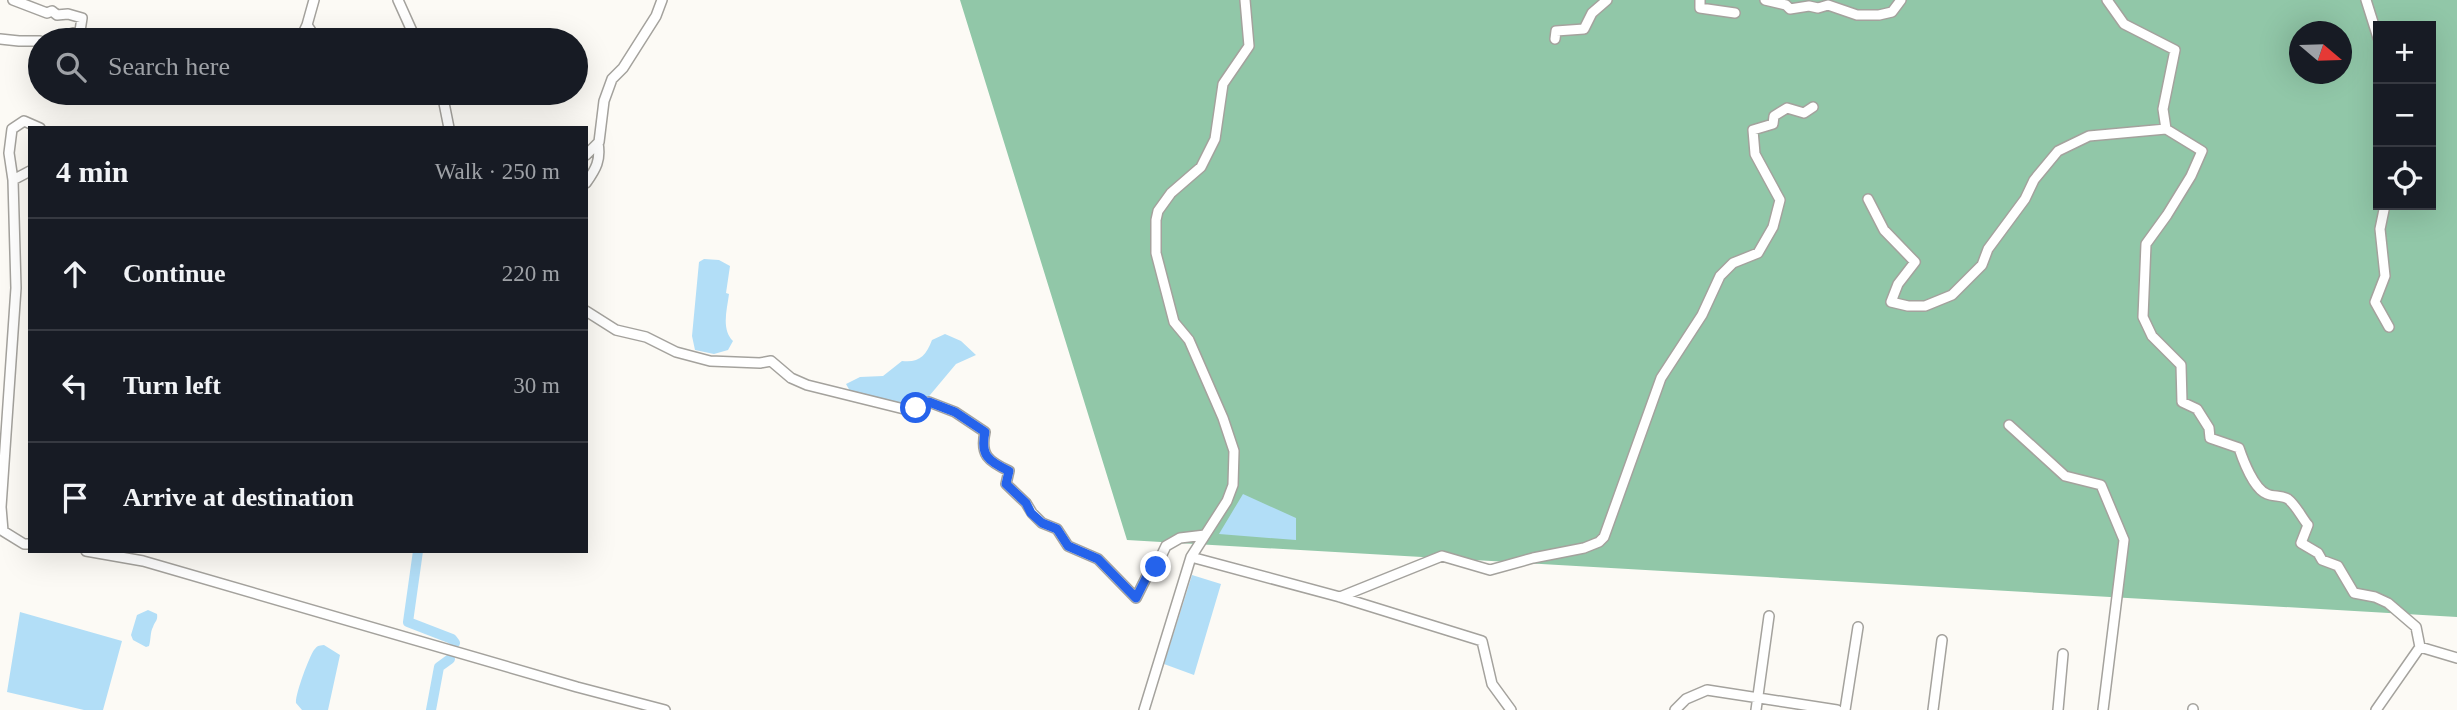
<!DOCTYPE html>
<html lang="en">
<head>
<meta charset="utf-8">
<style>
  :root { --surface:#171b24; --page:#242831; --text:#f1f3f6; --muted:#9ea1a6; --line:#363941 }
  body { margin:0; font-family:Georgia,serif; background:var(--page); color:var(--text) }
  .controls { position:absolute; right:21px; top:21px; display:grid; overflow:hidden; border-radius:0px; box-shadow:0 7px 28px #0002 }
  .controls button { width:63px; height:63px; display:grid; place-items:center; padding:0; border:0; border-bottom:2px solid var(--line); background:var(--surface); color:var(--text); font:35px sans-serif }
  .compass { position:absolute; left:2289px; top:21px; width:63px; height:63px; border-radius:50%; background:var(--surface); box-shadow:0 7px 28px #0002; rotate:109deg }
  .stop { position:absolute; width:21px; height:21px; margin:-16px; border:5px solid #2563eb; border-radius:50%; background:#fff }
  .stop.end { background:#2563eb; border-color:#fff; box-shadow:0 2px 7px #0008 }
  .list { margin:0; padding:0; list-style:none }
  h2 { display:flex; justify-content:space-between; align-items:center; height:91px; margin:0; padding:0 28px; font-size:30px }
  h2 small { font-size:23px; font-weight:400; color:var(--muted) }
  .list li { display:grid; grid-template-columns:46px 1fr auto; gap:21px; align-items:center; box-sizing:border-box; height:112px; padding:0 28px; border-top:2px solid var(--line) }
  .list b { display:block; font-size:26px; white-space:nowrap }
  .list em { font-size:23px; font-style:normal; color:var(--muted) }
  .icon { flex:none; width:38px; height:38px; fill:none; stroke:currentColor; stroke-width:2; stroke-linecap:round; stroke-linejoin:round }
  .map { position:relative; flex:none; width:2457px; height:710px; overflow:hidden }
  .search { position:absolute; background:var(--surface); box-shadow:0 7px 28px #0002; left:28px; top:28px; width:560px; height:77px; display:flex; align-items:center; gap:18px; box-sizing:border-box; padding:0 24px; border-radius:38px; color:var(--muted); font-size:26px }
  .panel { position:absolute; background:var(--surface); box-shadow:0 7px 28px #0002; left:28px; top:126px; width:560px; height:427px; border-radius:0px }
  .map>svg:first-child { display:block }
  .forest { fill:#91c7a8; fill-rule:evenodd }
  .water { fill:#b2def7 }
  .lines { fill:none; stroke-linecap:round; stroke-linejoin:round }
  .canal { stroke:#b2def7; stroke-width:10 }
  .minor-casing { stroke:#a4a29d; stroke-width:12 }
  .minor { stroke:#fff; stroke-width:9 }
  .route { stroke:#2563eb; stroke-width:9 }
</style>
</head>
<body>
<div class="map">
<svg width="2457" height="710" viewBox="0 0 2457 710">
  <rect width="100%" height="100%" fill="#fcfaf5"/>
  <path class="forest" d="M960,0H2457V617L1127,540ZM2378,26H2431V205H2378ZM2300,32H2342V74H2300Z"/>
  <path class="water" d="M704,259L719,260L730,266L726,293L729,294C727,310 721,329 733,341L728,350L714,354L695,350L692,336L699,262Z
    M945,334L961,341L976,355L956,364L925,401L910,407L850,391L846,384L860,377L883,376L902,361C919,363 926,356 932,340Z
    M1243,494L1296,518V540L1219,534Z
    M1192,575L1221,584L1194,675L1164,664Z
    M148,610L157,614C158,621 155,621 153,627C150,632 151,640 149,646L146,647L133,640L131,635L137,615Z
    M20,612L122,641L103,710H84L7,692Z
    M324,645L340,655L328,710H302L296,703C295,695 309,657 314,650C318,645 318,646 324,645Z"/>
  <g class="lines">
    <path class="canal" d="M418,551L408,622L452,639L455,643
      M431,710L439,667L450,659"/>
    <defs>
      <path id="minor" d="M13,0L47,13L52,11L57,15L68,14L82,18L80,31L50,40
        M314,0L307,25L317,40
        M398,0L416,40
        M1700,0V8L1735,13
        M1765,0L1786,5L1790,9L1809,6L1818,8L1828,5L1857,15H1879L1892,12L1901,0
        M2107,0L2124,24L2175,50L2163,109L2166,129L2202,151L2191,176L2167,215L2146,244L2143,317L2152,336L2181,365L2182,402L2197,409L2209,428L2210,438L2239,448C2243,460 2254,489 2267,494C2273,497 2282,495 2288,499C2296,505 2302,518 2308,525L2301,543L2318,553L2322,560L2338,566L2354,593L2375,597L2388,603L2416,627L2420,647
        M2366,0L2378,38
        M0,39L19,41H40
        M1555,39L1556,31L1584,29L1592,13L1607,0
        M300,40L307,25
        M442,93L449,128
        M277,94L278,93
        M586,155L599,142L604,101L612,79L623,68L656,16L662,0
        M13,180L30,171
        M586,183C596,169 601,160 598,143
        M1868,199L1884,230L1915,262L1898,284L1891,302L1908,306H1925L1952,295L1982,265L1988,249L2025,199L2034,180L2058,151L2089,136L2166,129
        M2385,205L2380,229L2385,276L2375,302L2389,327
        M586,311L616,330L646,337L676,352L710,361L760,363L771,361L791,378L807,385L908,410L929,402L955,412L985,432C980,455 988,461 1009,471L1006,484L1026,503L1032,513L1042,523L1057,529L1068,546L1098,559L1136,598L1147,576L1156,567L1166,546L1180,538L1205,535
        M2009,425L2065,476L2101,485L2124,540L2103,710
        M30,544H24L3,531L1,507L16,288L13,180L9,153L12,129L24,121L40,128
        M86,551L143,561L577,687L665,710
        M1191,557L1340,597L1482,641L1492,684L1511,710
        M1340,597L1442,556L1490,570L1533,558L1584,548L1599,542L1604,537L1661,378L1702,315L1720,276L1733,263L1758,253L1773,227L1780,200L1755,154L1753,130L1773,124L1774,116L1787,108L1804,113L1813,107
        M1144,710L1191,557L1227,501L1233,485L1234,451L1223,418L1189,340L1174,322L1156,253V220L1158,211L1171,193L1201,167L1215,139L1223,84L1249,46L1245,0
        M1675,710L1686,699L1707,690L1837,710
        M1756,710L1769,616
        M1845,710L1858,627
        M1933,710L1942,640
        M2058,710L2063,654
        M2193,710V709
        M2376,710L2420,647L2457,658"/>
    </defs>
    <use href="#minor" class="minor-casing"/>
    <use href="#minor" class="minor"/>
  </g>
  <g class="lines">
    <path class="route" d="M916,408L929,402L955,412L985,432C980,455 988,461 1009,471L1006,484L1026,503L1031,513L1042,523L1057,529L1068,546L1098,559L1136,598L1147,576L1156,567"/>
  </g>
</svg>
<div class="controls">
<button>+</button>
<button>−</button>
<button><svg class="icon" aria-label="locate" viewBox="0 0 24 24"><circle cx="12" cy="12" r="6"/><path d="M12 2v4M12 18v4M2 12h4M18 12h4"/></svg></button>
</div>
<svg class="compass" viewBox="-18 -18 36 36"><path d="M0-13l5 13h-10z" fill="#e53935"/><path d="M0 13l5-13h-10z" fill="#9ea1a6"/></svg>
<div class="stop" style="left:916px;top:408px"></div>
<div class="stop end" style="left:1156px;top:567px"></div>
<div class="search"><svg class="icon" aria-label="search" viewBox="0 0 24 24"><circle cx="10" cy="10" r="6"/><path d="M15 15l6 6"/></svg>Search here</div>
<section class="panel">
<h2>4 min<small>Walk · 250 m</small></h2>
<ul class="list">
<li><svg class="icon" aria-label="ahead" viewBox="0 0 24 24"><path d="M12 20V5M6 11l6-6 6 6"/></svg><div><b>Continue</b></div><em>220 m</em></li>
<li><svg class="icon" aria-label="left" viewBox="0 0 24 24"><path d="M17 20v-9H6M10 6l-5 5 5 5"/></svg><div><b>Turn left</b></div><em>30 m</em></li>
<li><svg class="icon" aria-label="arrive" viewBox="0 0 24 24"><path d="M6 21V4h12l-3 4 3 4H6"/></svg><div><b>Arrive at destination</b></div></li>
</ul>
</section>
</div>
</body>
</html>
